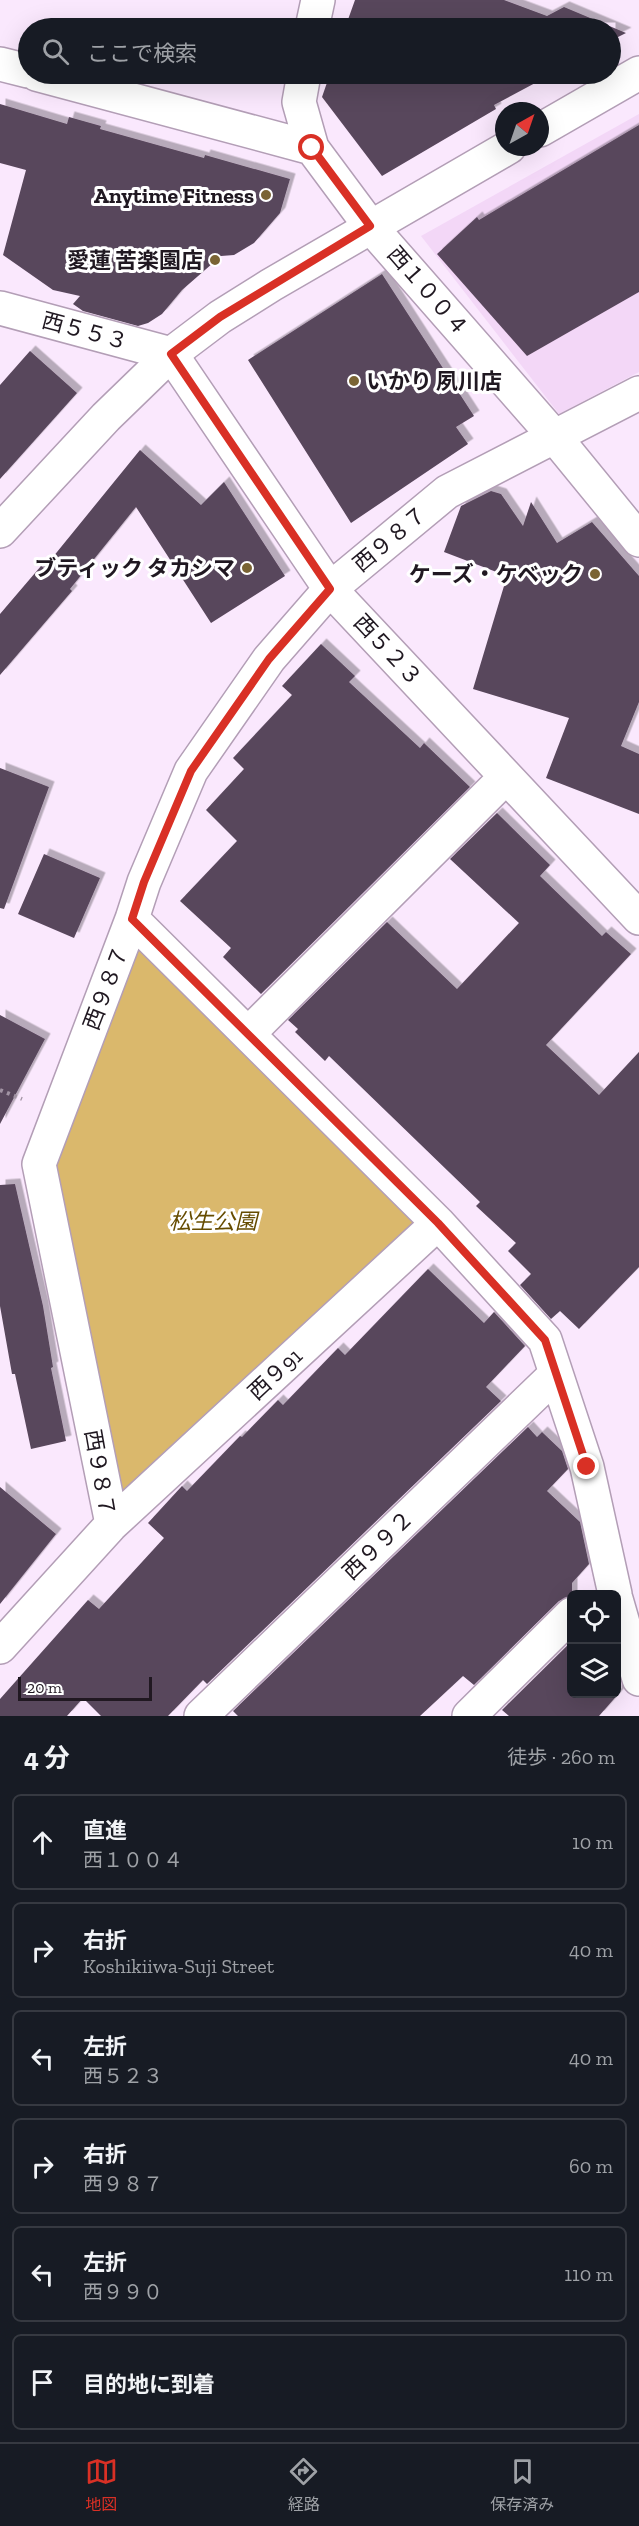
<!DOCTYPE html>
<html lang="ja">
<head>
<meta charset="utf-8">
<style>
  :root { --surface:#171b24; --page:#242831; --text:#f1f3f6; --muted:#9ea1a6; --line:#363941; --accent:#d93025 }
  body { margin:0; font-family:"Zilla Slab","Noto Sans JP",serif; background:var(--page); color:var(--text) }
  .controls { position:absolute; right:18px; bottom:18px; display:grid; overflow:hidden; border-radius:9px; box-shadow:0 6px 24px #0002 }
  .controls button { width:54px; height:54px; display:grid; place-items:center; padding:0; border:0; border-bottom:2px solid var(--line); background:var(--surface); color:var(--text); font:30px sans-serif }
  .compass { position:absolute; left:495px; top:102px; width:54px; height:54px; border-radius:50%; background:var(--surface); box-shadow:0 6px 24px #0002; rotate:40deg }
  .scale { position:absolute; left:18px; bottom:15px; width:134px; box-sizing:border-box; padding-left:6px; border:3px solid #201821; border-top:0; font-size:16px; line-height:21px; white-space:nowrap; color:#201821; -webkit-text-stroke:4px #fff; paint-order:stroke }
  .stop { position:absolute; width:18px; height:18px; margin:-14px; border:4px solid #d93025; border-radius:50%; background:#fff }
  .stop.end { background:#d93025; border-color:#fff; box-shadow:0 2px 6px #0008 }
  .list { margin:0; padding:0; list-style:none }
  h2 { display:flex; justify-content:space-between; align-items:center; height:78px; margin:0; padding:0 24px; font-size:26px }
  h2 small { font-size:20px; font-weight:400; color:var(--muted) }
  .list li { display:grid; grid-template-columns:39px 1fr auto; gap:18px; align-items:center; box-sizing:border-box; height:96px; margin:0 12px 12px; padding:0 12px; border:2px solid var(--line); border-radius:9px }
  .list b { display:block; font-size:22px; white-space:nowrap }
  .list p { margin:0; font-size:20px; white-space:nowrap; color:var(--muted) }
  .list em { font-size:20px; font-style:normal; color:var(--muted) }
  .icon { flex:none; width:33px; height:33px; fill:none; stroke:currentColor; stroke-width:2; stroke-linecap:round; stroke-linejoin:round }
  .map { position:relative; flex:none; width:639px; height:1716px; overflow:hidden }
  .search { position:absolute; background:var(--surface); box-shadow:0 6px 24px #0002; left:18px; right:18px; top:18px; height:66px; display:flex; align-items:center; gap:15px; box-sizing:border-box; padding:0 21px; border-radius:33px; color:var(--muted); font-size:22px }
  .sheet { height:726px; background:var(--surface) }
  nav { display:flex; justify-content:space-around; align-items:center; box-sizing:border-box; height:84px; border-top:2px solid var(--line); background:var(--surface); font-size:16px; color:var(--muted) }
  nav a { display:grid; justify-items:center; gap:3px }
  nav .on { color:var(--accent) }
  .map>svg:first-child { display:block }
  .built { fill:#f3d7f7 }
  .green { fill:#dab86c }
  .building { fill:#59475c; filter:url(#shadow) }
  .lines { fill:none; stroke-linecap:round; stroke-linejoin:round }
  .minor-casing { stroke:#b39eb6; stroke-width:36 }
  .tertiary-casing { stroke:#b39eb6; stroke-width:36 }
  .path { stroke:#a193a3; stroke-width:4; stroke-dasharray:3 4.5; stroke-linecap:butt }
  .minor { stroke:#fff; stroke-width:33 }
  .tertiary { stroke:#fff; stroke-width:33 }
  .route { stroke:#d93025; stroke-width:8 }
  .poi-dot { fill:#7a6434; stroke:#fff; stroke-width:2 }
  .labels { text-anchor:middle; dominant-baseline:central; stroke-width:6; stroke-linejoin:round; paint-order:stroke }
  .poi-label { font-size:22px; font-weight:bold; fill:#201821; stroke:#fff; text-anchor:end }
  .street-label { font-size:22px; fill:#201821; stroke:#fff }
  .park-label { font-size:22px; font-style:italic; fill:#664c00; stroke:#fff }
</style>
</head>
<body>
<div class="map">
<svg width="639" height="1716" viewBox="0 0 639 1716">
  <defs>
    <filter id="shadow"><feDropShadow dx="5.5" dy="-5.5" stdDeviation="0" flood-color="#0004"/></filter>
  </defs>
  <rect width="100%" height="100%" fill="#fae8fd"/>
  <path class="built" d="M639,114V372L559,414L421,236Z"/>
  <path class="green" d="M136,941L431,1223L119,1508L49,1164Z"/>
  <path class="building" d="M355,0H504L547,16L564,7L626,33L610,41V28H345Z
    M330,74H552L494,105L496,109L382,176L322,97Z
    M0,104L67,124L69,117L101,126L100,129L204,158L205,155L290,179L280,213L254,243L234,255L221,256L182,290L162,314L148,323L138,326L83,311L73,304L80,296L53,290L3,255L26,170L0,163Z
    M639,125V292L527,356L437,254L477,217L479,220Z
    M382,274L474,416L456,427L468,444L351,523L248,360Z
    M30,351L77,393L0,479V385Z
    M140,450L201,505L224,482L285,576L211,623L136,507L70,589L72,591L0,675V614L41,566L44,568Z
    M491,491L501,494L523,526L531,502L557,543L592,522L639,576V702L621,746L639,754V814L546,778L569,718L473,689L507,576L444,552L461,506Z
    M321,644L355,676L349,682L420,748L424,743L470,787L261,994L223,957L231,948L180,901L237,841L206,810L244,769L233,758L292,695L282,686Z
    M0,768L49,787L4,909L0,908Z
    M497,813L550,865L540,876L602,936L606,932L631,954L546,1045L599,1095L639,1052V1267L579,1329L560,1311L551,1319L520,1285L531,1274L508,1251L516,1243L476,1206L480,1202L329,1056L325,1061L295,1032L298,1029L288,1020L387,922L457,989L519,923L450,859Z
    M44,854L100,878L74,938L18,914Z
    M0,1015L45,1039L0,1124Z
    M15,1184L43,1306L53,1367L51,1368L66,1441L31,1449L15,1374H12L0,1306V1185Z
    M428,1269L484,1323L494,1312L525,1346L486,1387L501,1401L207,1684L203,1680L168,1716H101L83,1698L67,1716H0V1699L88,1600L99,1609L164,1538L148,1523L182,1486L187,1491L240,1436L242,1437L278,1400L283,1405L338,1348L345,1355Z
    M528,1427L537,1437L542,1432L562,1451L568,1469L547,1491L580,1522L589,1564L572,1583V1596L559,1601L474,1685L463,1676L420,1716H238L233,1711Z
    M0,1487L56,1534L0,1604Z
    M572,1641V1694H616V1689L620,1692L599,1716H509L502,1710Z"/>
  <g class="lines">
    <defs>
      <path id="minor" d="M312,28L318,0
        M0,64L28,71
        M36,74L312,148L370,226L554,436L639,540
        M304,74L299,102L312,148
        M0,308L171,354L330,589L639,918
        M132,919L438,1223L545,1340L587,1467L615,1594
        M248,1034L506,777
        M112,1524L39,1164L132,919L144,882L191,771L269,659L330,589L447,492L639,393
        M616,1599L639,1679
        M0,1647L112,1524L438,1223
        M201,1716L555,1375
        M469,1716L572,1614"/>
      <path id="tertiary" d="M540,130L639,73
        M0,531L106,417L171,354L220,317L271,285L509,147"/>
    </defs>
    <use href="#minor" class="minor-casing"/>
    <use href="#tertiary" class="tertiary-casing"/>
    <path class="path" d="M0,1090L22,1099"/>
    <use href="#minor" class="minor"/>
    <use href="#tertiary" class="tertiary"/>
  </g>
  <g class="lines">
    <path class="route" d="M312,148L370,226L220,317L171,354L330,589L269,659L191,771L144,882L132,919L438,1223L545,1340L587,1467"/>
  </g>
  <g class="poi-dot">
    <circle cx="266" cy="195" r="6"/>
    <circle cx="215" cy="260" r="6"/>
    <circle cx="354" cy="381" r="6"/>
    <circle cx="247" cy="568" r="6"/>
    <circle cx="595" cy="574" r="6"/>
  </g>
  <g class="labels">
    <g class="poi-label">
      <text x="254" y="195">Anytime Fitness</text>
      <text x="203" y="260">愛蓮 苦楽園店</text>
      <text x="366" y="381" text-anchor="start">いかり 夙川店</text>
      <text x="235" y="568">ブティック タカシマ</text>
      <text x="583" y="574">ケーズ・ケベック</text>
    </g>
    <g class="street-label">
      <text transform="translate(428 291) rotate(49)">西１００４</text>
      <text transform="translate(85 331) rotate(15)">西５５３</text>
      <text transform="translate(390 539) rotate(-40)">西９８７</text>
      <text transform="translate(388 650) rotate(47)">西５２３</text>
      <text transform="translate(106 988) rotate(-69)">西９８７</text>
      <text transform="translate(275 1374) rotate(-43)">西９91</text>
      <text transform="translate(100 1473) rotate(80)">西９８７</text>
      <text transform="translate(378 1545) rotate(-44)">西９９２</text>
    </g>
    <g class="park-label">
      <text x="213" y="1221">松生公園</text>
    </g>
  </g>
</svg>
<div class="controls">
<button><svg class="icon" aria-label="locate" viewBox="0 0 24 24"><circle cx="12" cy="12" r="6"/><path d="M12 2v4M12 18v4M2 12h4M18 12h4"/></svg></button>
<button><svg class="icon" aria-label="layers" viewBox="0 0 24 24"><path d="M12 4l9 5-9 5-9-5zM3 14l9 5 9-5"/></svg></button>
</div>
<svg class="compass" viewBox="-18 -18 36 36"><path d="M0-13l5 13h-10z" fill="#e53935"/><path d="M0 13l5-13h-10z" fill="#9ea1a6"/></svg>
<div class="scale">20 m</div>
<div class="stop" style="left:312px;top:148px"></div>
<div class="stop end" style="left:587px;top:1467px"></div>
<div class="search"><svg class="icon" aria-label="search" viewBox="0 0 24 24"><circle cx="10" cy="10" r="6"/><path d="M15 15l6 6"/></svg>ここで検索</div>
</div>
<section class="sheet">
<h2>4 分<small>徒歩 · 260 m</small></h2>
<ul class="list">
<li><svg class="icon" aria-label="ahead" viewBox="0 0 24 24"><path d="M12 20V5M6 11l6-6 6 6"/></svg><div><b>直進</b><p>西１００４</p></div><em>10 m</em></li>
<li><svg class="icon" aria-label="right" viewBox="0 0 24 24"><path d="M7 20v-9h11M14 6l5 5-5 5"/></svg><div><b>右折</b><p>Koshikiiwa-Suji Street</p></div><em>40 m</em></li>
<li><svg class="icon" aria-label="left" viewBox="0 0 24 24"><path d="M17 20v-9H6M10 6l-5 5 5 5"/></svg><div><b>左折</b><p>西５２３</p></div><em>40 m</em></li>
<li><svg class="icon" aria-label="right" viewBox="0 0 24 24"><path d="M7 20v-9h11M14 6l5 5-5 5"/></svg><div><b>右折</b><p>西９８７</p></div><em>60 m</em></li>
<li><svg class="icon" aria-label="left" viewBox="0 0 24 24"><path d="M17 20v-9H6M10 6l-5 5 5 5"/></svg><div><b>左折</b><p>西９９０</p></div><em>110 m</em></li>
<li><svg class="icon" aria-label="arrive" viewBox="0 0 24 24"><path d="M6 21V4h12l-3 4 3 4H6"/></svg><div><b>目的地に到着</b></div></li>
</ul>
</section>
<nav>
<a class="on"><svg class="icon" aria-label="map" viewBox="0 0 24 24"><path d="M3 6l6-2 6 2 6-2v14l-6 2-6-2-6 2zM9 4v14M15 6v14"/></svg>地図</a>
<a><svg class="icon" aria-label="directions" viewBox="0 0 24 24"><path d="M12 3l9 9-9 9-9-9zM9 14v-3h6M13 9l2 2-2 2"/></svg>経路</a>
<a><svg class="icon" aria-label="saved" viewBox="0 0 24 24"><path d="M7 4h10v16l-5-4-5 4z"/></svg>保存済み</a>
</nav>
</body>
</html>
